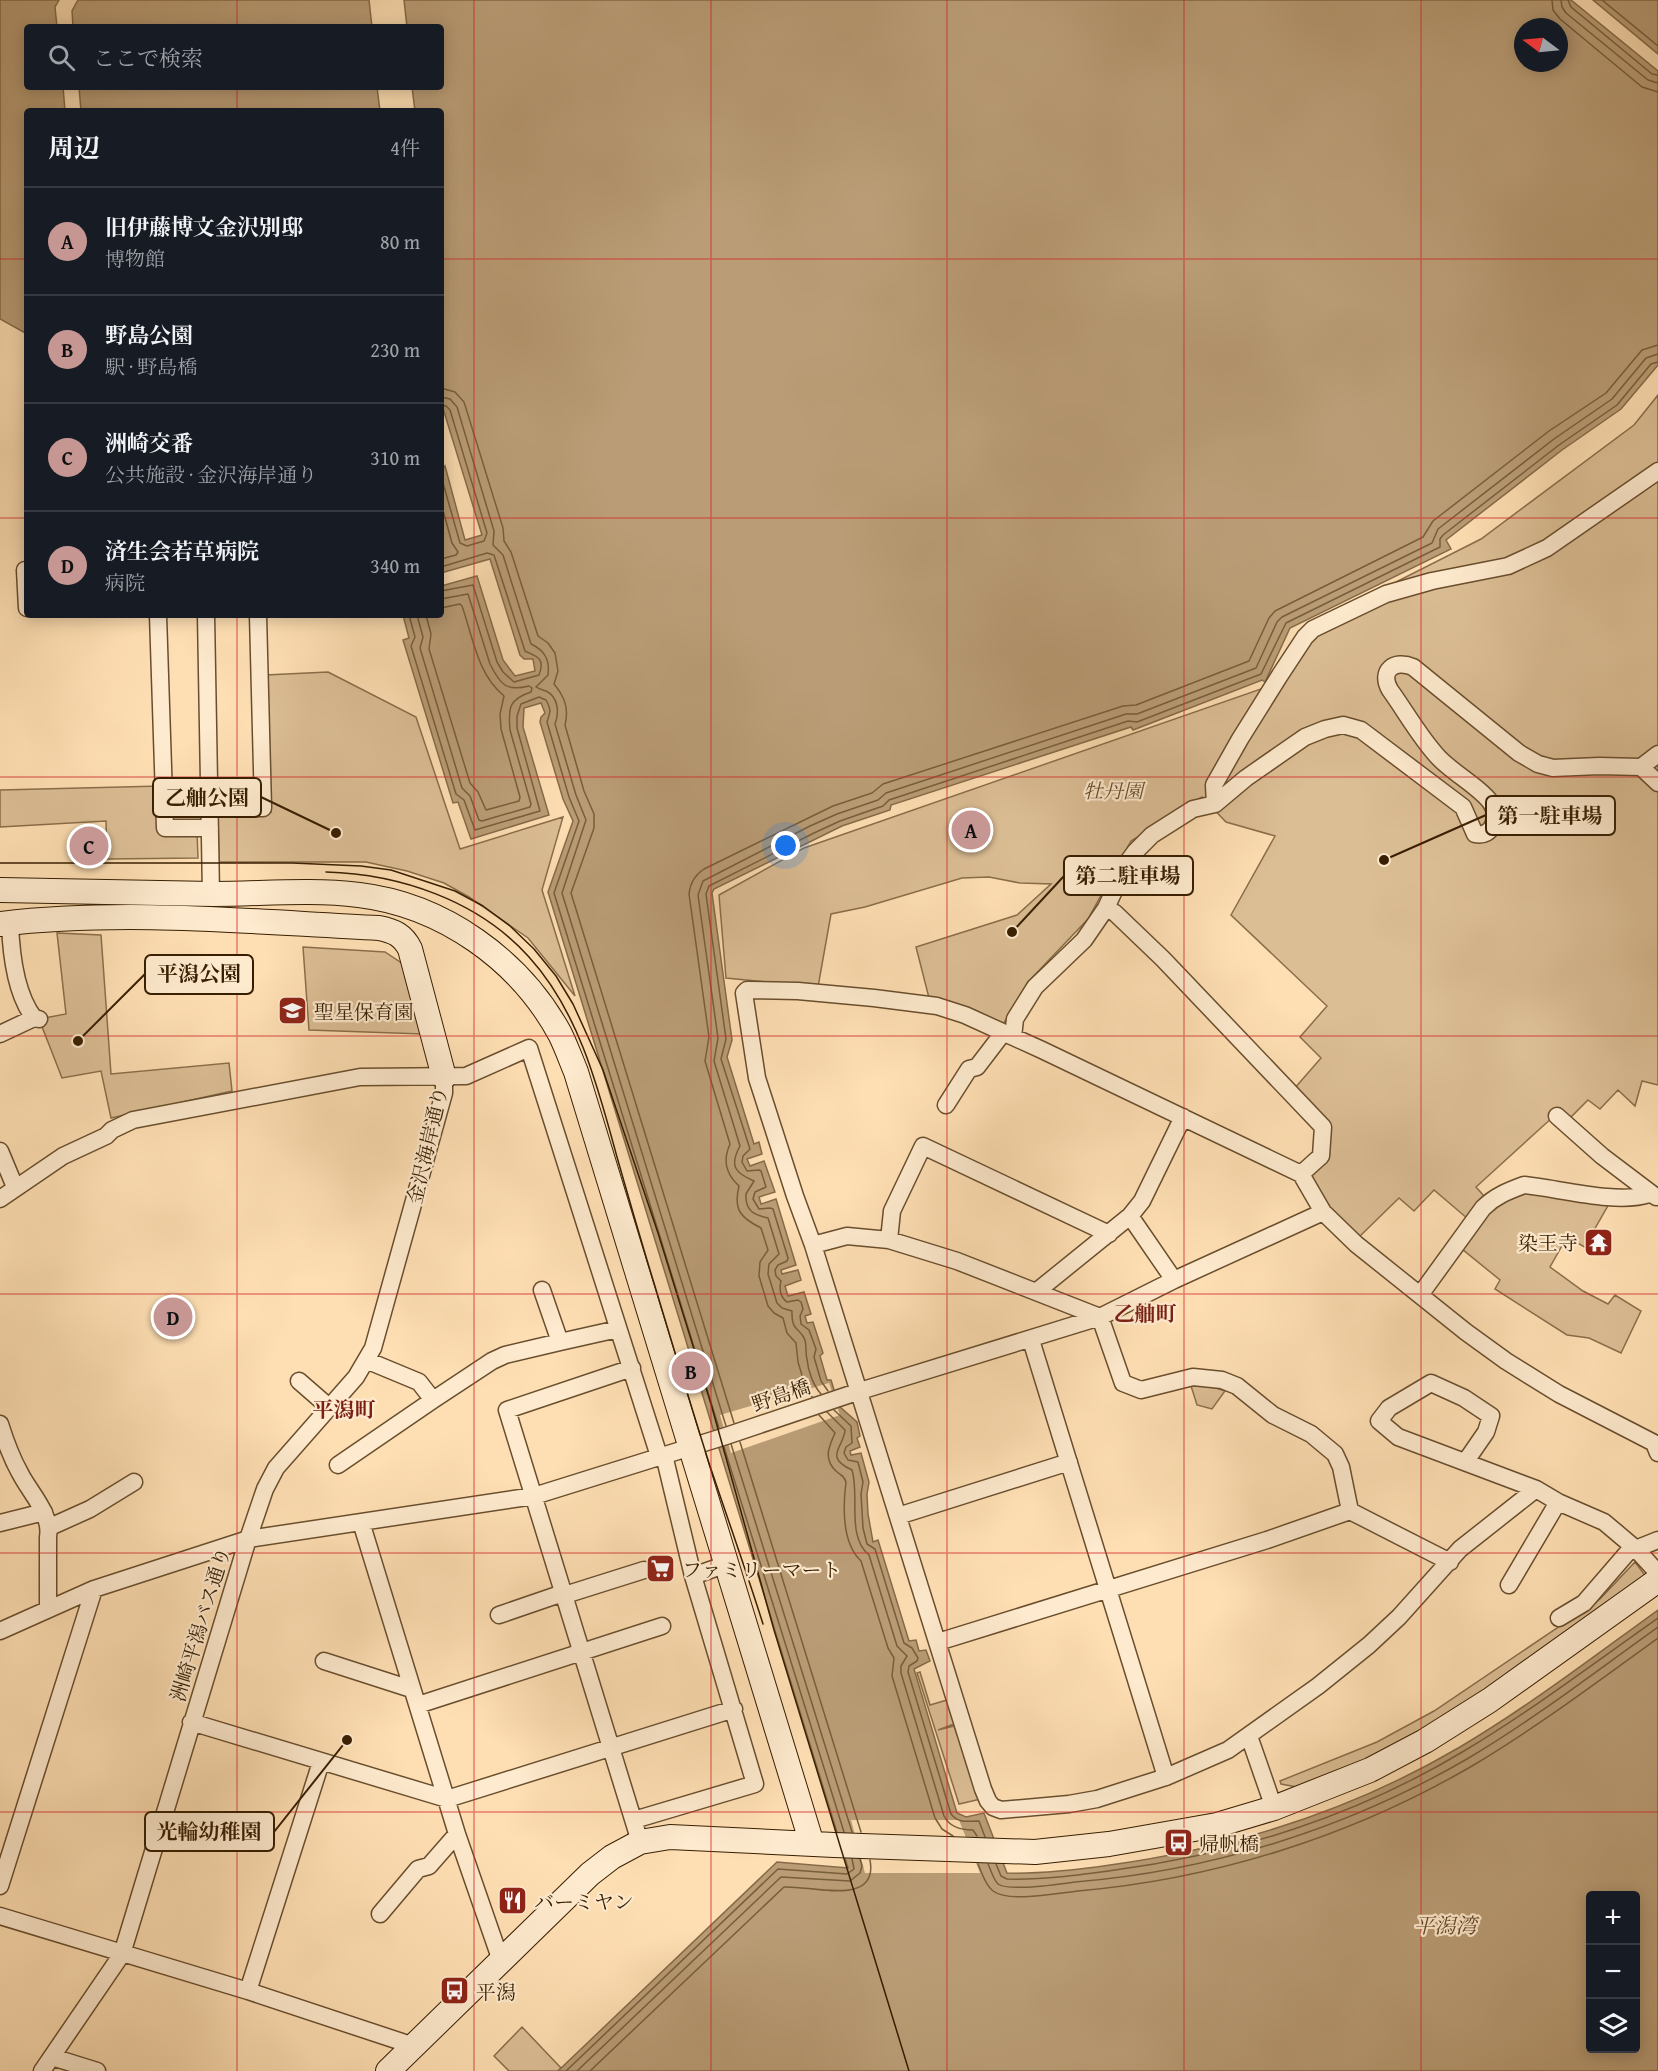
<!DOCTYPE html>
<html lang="ja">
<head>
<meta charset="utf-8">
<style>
  :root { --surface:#171b24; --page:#20242c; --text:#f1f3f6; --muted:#9ea1a6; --line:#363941; --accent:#c59692 }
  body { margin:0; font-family:"Gentium Book Plus","Noto Serif JP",serif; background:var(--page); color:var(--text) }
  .controls { position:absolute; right:18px; bottom:18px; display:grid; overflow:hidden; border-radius:6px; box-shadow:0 3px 15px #0003 }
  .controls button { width:54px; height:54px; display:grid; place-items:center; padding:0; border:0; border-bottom:2px solid var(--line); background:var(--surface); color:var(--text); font:30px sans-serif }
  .compass { position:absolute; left:1514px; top:18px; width:54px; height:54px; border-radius:50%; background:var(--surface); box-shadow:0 3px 15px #0003; rotate:286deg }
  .you { position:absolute; left:786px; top:846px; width:21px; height:21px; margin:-15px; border:4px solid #fff; border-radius:50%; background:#1a73e8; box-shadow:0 0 0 9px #1a73e833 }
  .badge { display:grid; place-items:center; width:39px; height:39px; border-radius:50%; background:var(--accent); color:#111; font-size:20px; font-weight:700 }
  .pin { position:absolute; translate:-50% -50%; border:3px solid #fff; box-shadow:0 2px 6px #0006 }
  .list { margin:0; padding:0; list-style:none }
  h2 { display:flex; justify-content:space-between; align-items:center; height:78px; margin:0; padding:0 24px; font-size:26px }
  h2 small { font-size:20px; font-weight:400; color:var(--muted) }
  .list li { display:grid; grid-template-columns:39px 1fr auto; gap:18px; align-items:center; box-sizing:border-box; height:108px; padding:0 24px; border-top:2px solid var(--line) }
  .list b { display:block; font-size:22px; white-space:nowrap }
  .list p { margin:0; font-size:20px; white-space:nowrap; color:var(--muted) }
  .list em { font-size:20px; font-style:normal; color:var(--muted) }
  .icon { flex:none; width:33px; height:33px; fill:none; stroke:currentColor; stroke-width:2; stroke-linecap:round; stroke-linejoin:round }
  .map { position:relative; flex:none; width:1658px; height:2071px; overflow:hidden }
  .search { position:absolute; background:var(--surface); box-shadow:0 3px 15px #0003; left:24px; top:24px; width:420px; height:66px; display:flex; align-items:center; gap:15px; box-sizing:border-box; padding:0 21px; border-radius:6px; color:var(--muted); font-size:22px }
  .panel { position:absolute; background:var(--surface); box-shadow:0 3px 15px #0003; left:24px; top:108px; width:420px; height:510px; border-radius:6px }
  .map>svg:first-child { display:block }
  .green { fill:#dcbe95; stroke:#8a6e4a; stroke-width:1.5 }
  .water { fill:#ba9d76; stroke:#866a47; stroke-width:1.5; fill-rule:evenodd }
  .pier { fill:#fedfb3 }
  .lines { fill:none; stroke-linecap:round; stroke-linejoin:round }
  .shore { stroke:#785e3b; stroke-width:1.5 }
  .street-casing { stroke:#694e2d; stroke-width:19 }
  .secondary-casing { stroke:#371e00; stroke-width:26 }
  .street { stroke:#feeace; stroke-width:16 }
  .secondary { stroke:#feeace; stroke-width:24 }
  .tram { stroke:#371e00; stroke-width:1.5 }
  .grid { fill:none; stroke:#d62828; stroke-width:1.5; stroke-opacity:0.55 }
  .labels { text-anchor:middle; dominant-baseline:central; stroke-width:4.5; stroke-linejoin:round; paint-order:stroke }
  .park-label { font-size:20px; font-style:italic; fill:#694e2d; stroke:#feeace }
  .poi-label { font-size:20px; fill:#371e00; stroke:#feeace; text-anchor:start }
  .street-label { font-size:20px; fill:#371e00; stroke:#feeace }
  .neighbourhood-label { font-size:21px; font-weight:bold; fill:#7a1f14; stroke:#feeace }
  .water-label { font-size:21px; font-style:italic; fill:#654a29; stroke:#feeace }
  .leader { fill:none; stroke:#371e00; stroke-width:2 }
  .callout-dot { fill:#371e00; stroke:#feeace; stroke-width:2 }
  .callout { fill:#feeace; stroke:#371e00; stroke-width:2 }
  .callout-label { font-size:21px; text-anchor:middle; font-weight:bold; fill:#371e00 }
</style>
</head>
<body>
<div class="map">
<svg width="1658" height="2071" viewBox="0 0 1658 2071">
  <rect width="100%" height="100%" fill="#fedfb3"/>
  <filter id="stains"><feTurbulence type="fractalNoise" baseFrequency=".00333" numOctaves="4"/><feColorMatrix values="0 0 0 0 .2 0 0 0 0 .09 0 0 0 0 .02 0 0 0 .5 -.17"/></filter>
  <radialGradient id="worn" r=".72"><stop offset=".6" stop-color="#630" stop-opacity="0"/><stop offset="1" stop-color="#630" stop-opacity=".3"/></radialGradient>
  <path class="green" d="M1658,395V1085L1642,1081L1635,1106L1618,1090L1600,1109L1588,1100L1567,1121L1554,1116L1476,1187L1484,1196L1468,1219L1434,1190L1414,1211L1399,1198L1358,1238L1328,1208L1311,1174L1327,1123L1294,1089L1321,1058L1300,1037L1327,1006L1231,915L1275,836L1226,822L1202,797L1131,841L1088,919L1028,982L1004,1023L929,998L916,947L1017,915L1051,884L1020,883L989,877L962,878L865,907L831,914L818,987L726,978L719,895L804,848L1264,688L1299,631L1481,539L1634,425Z
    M328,672L416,717L460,849L563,817L542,890L575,996L528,938L469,897L444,883L407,871L366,862H219L218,815L271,812L266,675Z
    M161,786L162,831H197L198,858L107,859L106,821L0,827V790Z
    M57,933L101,935L111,1074L229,1063L232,1091L111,1118L101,1071L62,1078L39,1019L66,1014Z
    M303,947L385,952L403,964L423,1034L309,1030Z
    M1520,1191L1610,1202L1593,1232L1596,1234L1588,1249L1567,1237L1550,1267L1583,1291L1608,1304L1615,1295L1641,1311L1621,1353L1589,1338L1567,1335L1495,1289L1500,1280L1462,1249L1490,1206Z
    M1191,1386H1210L1225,1391L1212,1409L1197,1405Z
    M1635,1562L1647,1578L1470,1703L1389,1751L1302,1788L1281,1784L1280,1781L1377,1742L1434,1711L1600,1599Z
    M920,1672L930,1705L947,1700L954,1724L938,1730L954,1726L981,1799L959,1804L917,1673Z
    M522,2027L561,2068L558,2071H509L494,2056Z"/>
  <path class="water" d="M0,0H59L55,7L57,27H27V87H63L65,111H27V334L0,319Z
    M78,0H369L372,27H73L72,11Z
    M404,0H1571L1658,71V365L1621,409L1562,450L1446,540L1451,549L1290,628L1265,682L1262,680L1133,730L1131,727L891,805L890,810L842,826L714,889L712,893L732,1040L727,1057L754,1144L759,1142L762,1154L747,1159L750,1166L764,1161L775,1192L759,1197L761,1204L776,1199L796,1265L781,1270L782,1274L798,1270L801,1280L785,1286L788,1296L804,1292L811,1314L805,1316L807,1323L813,1322L823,1353L820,1356L827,1380H831L839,1406L857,1422L860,1436L857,1438L860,1447L850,1451L851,1455L861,1453L869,1482L867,1494L868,1514L873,1542L878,1540L909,1641L916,1640L919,1651L926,1650L930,1661L914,1669L957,1813L966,1817L984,1813L1007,1873C1041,1874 1076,1870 1110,1865C1233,1848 1353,1810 1460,1747C1529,1706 1593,1657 1658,1610V2071H558L777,1862L848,1868L548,892L573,821L563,799L540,722L541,717L545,713L541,703L524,708L523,727L549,815L471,839L458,802L453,803L403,640L409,638L403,615H441V586L477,576L503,660L515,676L535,671L533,659H524L520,655L490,559L441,573V473L445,466L465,540L482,535L441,402V111H415L412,87H441V27H407ZM1523,27H1559V63H1523ZM1590,1896H1636V2048H1590Z
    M1593,0H1658V54Z
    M79,87H377L380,111H81Z"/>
  <path class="pier" d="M829,1383L840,1415L731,1453L720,1415Z
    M851,1820H959L980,1873H865Z"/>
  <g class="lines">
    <path class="shore" d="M1552,0L1553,10L1560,19L1642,87L1658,92
      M1561,0L1562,7L1566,13L1648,80L1658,83
      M1568,0L1571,7L1652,74L1658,75
      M1602,0L1658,46
      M441,388L455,392L464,402L503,528L504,541L511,552L538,636L548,643L555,653L558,671L554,684C565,697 569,709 565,725L584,791L594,814V828L571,893L734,1423
      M441,397L450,399L457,407L494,531L493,545L503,555L531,644C544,650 550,659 548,675L536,687C539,689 543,690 546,691C559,697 559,714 555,724L576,795L586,820L562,893L726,1426
      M441,405L446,406L450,410L487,533L484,541L467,546L460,543L441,476
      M441,503L452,543L458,552L456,555L441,559
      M441,567L487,553L494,555L525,651C535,656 546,657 539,675L514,682L503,672L497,662L473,585L441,591
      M409,615L415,637L411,646L456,794L464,800L475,830L540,811L517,728V716L521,704L539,697L546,700C552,711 550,712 547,722L569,797L579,821L554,893L719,1428
      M417,615L423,637L420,648L462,788L470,796L479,820L482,821L530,807L531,804L510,730C508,708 509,699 531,692L532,688L529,686C506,692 500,684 490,664L468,594L441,599
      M426,615L431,634L429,649L470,783L478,792L486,810L519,801L520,797L501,729L500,714L504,696C477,674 473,637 462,606L460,604L441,608
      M828,1391L821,1381L814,1357L816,1349L809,1330L801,1324L800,1316L803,1309L801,1302L798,1300L787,1302C780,1297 779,1288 781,1281L776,1276L775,1270L778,1265L787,1261L788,1258L773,1209L770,1208L759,1209L753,1199L755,1192L766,1187L761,1171L759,1170L747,1171L742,1162L743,1156L750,1149L721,1059L726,1039L706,894L709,886L814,833L840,821L883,806L889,800L1128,721L1137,722L1261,674L1286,623L1440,547V539L1443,535L1559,445L1617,405L1651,364L1658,362
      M821,1394C813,1385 808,1371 807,1359C805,1352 807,1348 805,1340C800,1327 791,1332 792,1311L782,1308L777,1303L768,1274L769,1264L779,1254L768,1218C754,1215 745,1211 746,1194L754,1181C735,1173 729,1166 740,1146L714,1061L718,1038L698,895L703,881L810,826L837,814L878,800L886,793L1126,714H1137L1256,668L1277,622L1282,617L1432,543L1438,529L1554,439L1612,399L1646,358L1658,354
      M812,1397L805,1385L798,1362L796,1343L787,1333L783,1318L774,1313L768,1306L759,1276L760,1262L768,1250L761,1228C741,1218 733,1210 739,1186C725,1173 723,1160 730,1144L705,1061L709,1037L689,894C690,883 695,875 704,869L833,806L872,793L883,784L1123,706L1136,705L1249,661L1269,618L1275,611L1423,537L1433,521L1549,431L1606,393L1642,350L1658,345
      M834,1410L851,1426L852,1443L846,1447L844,1453L848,1460L858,1462L863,1482L861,1494L863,1528L867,1544L875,1549L904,1643L912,1648L918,1658L917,1661L909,1666L908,1672L951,1814C959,1824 968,1821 979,1821L985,1837
      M827,1412L845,1430C844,1447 823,1457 852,1470C860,1495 846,1536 869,1555L897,1646L907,1656L901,1666V1673L944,1816C950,1828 962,1830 973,1830L977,1836
      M819,1415L835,1433C829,1446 823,1459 836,1471C841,1476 844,1475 846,1482C843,1506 842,1543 861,1561L888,1648L894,1658L892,1676L935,1818L942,1829L953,1836
      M740,1442L861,1832
      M731,1444L852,1832
      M724,1447L844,1832
      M978,1864C982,1873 985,1885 993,1891C1009,1903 1058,1893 1078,1891C1216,1879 1352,1836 1472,1766C1536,1728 1597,1682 1658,1638
      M988,1864C991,1870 993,1879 998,1884C1009,1892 1060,1884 1075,1882C1212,1871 1348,1828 1467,1759C1533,1720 1595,1672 1658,1627
      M996,1864L1001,1876L1007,1879C1043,1880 1080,1875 1115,1870C1237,1854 1358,1815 1464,1751C1531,1711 1594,1663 1658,1618
      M566,2071L778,1869L847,1874L854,1869L852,1859
      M577,2071L781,1877L850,1881L860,1873L862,1866L860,1859
      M590,2071L784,1887C809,1885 879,1908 870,1860"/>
    <defs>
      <path id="street" d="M27,570H25L27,608
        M158,615L165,828H210
        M206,615L211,894
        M1641,767L1658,783
        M1215,804L1214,785L1240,739L1280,675L1305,637L1313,629L1386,594L1432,581L1508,566L1547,548L1658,471
        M210,808H263L258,615
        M1106,908L1115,913L1163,959L1323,1127L1321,1156L1301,1174
        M10,923C11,954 15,993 34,1018
        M0,1034L34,1018L39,1019
        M1013,1037L1015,1019L1035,987L1084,940L1106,908L1127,863L1135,852L1152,835L1193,809L1215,804L1246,778L1305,737L1325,729L1343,725L1361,730L1463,807L1475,834C1493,838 1500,816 1491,803C1482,789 1452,772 1439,758C1420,738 1406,712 1390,690C1379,671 1394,659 1413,667L1519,753L1538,764L1553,768L1599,766L1641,767L1658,754
        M946,1105L969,1069L977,1067L1003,1033
        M1557,1116L1602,1156L1656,1197
        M0,1151L15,1187
        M0,1199L63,1156L106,1136L112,1130L133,1120L360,1077L466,1076L529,1048L659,1456
        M1130,1216L1174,1280
        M889,1240L892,1211L923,1146L1109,1234
        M813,1245L847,1236L889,1240L957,1261L1100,1317L1123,1383L1141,1390L1193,1377L1222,1380L1237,1386L1273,1415L1311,1434L1335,1454L1341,1467L1350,1511L1450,1562
        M542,1290L560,1342L618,1329
        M1036,1292L1130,1216L1142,1201L1183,1117
        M1420,1295L1483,1208C1495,1196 1508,1191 1524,1185C1557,1188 1618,1205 1649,1194
        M1031,1340L1166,1777
        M366,1360L419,1382L433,1400
        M632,1368L507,1410L640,1842
        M299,1381L330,1408
        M0,1424C5,1440 11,1457 20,1473C30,1493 52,1514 48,1537V1608
        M1466,1461L1486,1432L1491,1416L1464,1398L1431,1383L1389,1408L1379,1421L1398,1437L1536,1489L1558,1502L1604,1522L1636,1549L1658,1573
        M338,1465L433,1400L492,1361L505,1355L560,1342
        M1536,1489L1460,1549L1399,1617L1369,1645L1318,1686L1228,1750L1166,1777L1097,1799L1069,1804L1001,1810L993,1807L988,1801L983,1789L813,1245L795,1196L757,1078L744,993L747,990L798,991L874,998L937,1006L965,1015L1042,1050L1301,1174L1323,1212L1356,1244L1466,1332L1506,1361L1559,1394L1654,1443L1658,1453
        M898,1516L1069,1462
        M361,1522L457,1834L501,1961
        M0,1523L44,1512
        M50,1527L90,1509L134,1482
        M693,1576L727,1564
        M1509,1585L1558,1502
        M499,1615L563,1593L568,1594L644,1570
        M1559,1618L1584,1603L1628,1552L1658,1540
        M0,1631L94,1589L248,1539L265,1489L276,1468L356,1377L373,1348L444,1093V1077
        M938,1642L1267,1540L1350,1511
        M324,1661L411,1689
        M418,1705L662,1626
        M191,1722L447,1799L734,1709
        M1249,1736L1274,1808
        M634,1820L755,1784L693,1576L664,1455
        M0,1886L94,1589
        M380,1914L418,1869L429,1866L457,1834
        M0,1916L248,1991L414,2046
        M248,1991L321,1762
        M52,2057L97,2071
        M42,2071L122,1954L248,1539L534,1496L726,1436L860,1391L1100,1317L1174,1280L1323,1212"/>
      <path id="secondary" d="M0,890C71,891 142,893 213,894C261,894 311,889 359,895C443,905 520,960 560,1034C566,1046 571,1060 576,1072L812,1844
        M0,924C125,909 253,922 379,928C394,931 403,935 410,949L444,1077
        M388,2071L590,1874L612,1857L640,1842L670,1837L834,1845L1035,1852L1109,1844L1217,1825L1274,1808L1370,1770L1425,1741L1490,1700L1658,1580"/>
    </defs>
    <use href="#street" class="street-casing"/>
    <use href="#secondary" class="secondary-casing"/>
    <use href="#street" class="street"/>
    <use href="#secondary" class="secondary"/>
    <path class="tram" d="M0,863H292L361,866L391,870L455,891L483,906L510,926L534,949L556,976L573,1004L603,1070L658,1233L711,1404L774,1630L909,2071
      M326,872C399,874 478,900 529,957C579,1012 598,1087 617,1157C629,1199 641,1241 654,1283C672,1343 690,1403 709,1463C727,1517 746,1570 763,1624"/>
  </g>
  <path class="grid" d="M237,0V27M474,0V2071M711,0V2071M947,0V2071M1184,0V2071M1421,0V2071M237,87V111M0,259H27M441,259H1658M0,518H27M441,518H1658M237,615V2071M0,777H1658M0,1036H1658M0,1294H1658M0,1553H1658M0,1812H1658"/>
  <defs>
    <symbol id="school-square" viewBox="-11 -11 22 22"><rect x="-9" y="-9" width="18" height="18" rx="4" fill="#8f2418" stroke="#feeace"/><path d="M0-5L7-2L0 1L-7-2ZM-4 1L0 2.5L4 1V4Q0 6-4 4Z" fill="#fff"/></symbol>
    <symbol id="temple-square" viewBox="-11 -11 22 22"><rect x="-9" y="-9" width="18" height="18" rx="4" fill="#8f2418" stroke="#feeace"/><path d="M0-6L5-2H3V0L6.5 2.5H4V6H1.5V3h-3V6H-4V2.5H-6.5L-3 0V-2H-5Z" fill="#fff"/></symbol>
    <symbol id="supermarket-square" viewBox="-11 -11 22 22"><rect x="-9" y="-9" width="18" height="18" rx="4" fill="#8f2418" stroke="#feeace"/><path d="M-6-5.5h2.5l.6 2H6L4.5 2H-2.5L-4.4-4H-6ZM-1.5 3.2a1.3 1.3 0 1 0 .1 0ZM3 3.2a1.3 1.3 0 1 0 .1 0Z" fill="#fff"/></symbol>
    <symbol id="bus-square" viewBox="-11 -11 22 22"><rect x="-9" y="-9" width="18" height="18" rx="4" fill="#8f2418" stroke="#feeace"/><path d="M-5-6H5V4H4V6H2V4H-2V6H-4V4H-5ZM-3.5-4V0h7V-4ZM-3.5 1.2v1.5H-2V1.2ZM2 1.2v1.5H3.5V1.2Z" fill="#fff"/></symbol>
    <symbol id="restaurant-square" viewBox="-11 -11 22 22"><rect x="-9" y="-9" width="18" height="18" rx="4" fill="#8f2418" stroke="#feeace"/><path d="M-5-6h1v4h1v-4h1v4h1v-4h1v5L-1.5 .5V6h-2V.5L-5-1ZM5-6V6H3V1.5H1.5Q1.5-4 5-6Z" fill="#fff"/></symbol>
  </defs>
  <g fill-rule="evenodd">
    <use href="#school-square" x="276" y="994" width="33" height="33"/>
    <use href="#temple-square" x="1582" y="1226" width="33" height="33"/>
    <use href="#supermarket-square" x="644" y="1552" width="33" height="33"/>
    <use href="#bus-square" x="1162" y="1826" width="33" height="33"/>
    <use href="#restaurant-square" x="496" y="1884" width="33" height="33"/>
    <use href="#bus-square" x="438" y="1974" width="33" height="33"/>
  </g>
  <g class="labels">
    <g class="park-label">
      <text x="1113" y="790">牡丹園</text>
    </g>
    <g class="poi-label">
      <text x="314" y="1011">聖星保育園</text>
      <text x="1578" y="1242" text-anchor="end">染王寺</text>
      <text x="682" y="1569">ファミリーマート</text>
      <text x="1199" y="1843">帰帆橋</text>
      <text x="534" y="1901">バーミヤン</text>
      <text x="476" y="1991">平潟</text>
    </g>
    <g class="street-label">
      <text transform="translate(427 1145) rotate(-77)">金沢海岸通り</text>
      <text transform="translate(781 1395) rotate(-19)">野島橋</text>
      <text transform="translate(200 1624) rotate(-73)">洲崎平潟バス通り</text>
    </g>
    <g class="neighbourhood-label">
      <text x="1145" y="1313">乙舳町</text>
      <text x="344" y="1409">平潟町</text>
    </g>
    <g class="water-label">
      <text x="1445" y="1925">平潟湾</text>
    </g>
  </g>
  <path class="leader" d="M336 833L261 797M1384 860L1486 815M1012 932L1064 876M78 1041L145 974M347 1740L274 1832"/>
  <g class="callout-dot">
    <circle cx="336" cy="833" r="6"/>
    <circle cx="1384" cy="860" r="6"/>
    <circle cx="1012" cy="932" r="6"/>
    <circle cx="78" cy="1041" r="6"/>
    <circle cx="347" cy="1740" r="6"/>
  </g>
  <g class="callout">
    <rect x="153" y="778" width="108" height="39" rx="6"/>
    <rect x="1486" y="796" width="129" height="39" rx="6"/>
    <rect x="1064" y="856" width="129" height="39" rx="6"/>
    <rect x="145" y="955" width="108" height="39" rx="6"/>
    <rect x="145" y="1812" width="129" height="39" rx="6"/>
  </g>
  <g class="callout-label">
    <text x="207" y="805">乙舳公園</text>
    <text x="1550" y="823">第一駐車場</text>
    <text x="1128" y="883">第二駐車場</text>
    <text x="199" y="981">平潟公園</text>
    <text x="209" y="1839">光輪幼稚園</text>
  </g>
  <rect width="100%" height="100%" filter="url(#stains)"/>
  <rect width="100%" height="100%" fill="url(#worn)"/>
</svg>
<div class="controls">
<button>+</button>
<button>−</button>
<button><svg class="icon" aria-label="layers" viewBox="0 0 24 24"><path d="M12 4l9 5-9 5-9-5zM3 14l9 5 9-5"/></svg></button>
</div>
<svg class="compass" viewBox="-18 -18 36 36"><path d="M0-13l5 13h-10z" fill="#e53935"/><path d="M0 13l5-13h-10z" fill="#9ea1a6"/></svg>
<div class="you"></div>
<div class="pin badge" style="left:971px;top:830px">A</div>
<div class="pin badge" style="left:691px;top:1371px">B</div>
<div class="pin badge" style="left:89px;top:846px">C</div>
<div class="pin badge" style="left:173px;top:1317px">D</div>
<div class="search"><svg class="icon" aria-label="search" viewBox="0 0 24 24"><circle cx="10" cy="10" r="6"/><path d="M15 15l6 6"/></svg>ここで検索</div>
<section class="panel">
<h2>周辺<small>4件</small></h2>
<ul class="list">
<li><span class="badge">A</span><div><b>旧伊藤博文金沢別邸</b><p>博物館</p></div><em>80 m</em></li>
<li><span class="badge">B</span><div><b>野島公園</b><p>駅 · 野島橋</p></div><em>230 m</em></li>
<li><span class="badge">C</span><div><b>洲崎交番</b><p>公共施設 · 金沢海岸通り</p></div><em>310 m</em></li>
<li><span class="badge">D</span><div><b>済生会若草病院</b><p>病院</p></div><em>340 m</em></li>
</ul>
</section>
</div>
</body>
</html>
